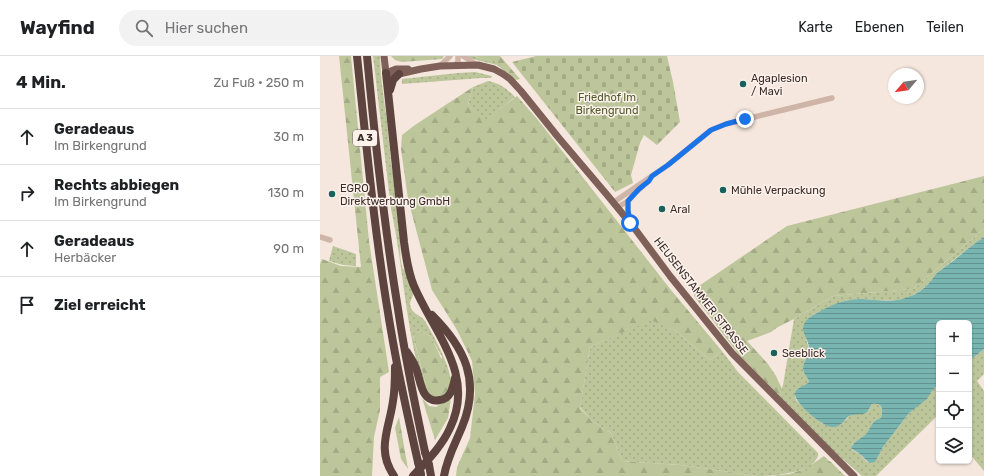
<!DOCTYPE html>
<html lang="de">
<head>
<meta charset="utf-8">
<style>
  :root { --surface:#fff; --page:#f2f2f2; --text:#202124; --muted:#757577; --line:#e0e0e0 }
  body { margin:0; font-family:Rubik,sans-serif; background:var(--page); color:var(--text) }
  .controls { position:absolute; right:12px; bottom:12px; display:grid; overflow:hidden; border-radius:6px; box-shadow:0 1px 3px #0004 }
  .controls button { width:36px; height:36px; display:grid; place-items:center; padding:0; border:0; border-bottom:1px solid var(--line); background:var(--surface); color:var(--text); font:20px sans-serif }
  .compass { position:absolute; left:568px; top:12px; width:36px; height:36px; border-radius:50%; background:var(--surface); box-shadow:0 1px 3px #0004; rotate:241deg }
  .stop { position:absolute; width:12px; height:12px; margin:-9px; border:3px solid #1a73e8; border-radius:50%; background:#fff }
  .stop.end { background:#1a73e8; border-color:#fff; box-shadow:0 1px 4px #0008 }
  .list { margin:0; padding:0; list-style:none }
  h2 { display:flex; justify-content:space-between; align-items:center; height:52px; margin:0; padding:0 16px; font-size:17px }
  h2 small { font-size:13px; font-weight:400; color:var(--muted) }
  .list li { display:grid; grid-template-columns:26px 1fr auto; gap:12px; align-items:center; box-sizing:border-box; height:56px; padding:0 16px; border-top:1px solid var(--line) }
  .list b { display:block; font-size:15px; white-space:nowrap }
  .list p { margin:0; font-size:13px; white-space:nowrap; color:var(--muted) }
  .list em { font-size:13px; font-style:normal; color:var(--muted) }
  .icon { flex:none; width:22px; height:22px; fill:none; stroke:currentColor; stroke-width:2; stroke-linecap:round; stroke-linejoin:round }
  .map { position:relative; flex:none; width:664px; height:420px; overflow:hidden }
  header { display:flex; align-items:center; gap:24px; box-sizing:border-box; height:56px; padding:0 20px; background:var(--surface); border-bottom:1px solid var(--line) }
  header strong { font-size:19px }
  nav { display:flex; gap:22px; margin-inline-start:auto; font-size:14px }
  .search { width:280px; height:36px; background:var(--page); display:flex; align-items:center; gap:10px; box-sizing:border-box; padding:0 14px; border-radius:22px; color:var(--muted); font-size:15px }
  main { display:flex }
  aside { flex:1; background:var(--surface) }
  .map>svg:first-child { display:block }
  .green { fill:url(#green-dots); fill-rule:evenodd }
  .forest { fill:url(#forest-firs) }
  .cemetery { fill:url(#cemetery-stones) }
  .water { fill:url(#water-rules) }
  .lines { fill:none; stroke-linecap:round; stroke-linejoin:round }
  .minor { stroke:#cfb5a8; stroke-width:5.5 }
  .major { stroke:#7e6058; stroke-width:7 }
  .highway { stroke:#5d443f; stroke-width:8 }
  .highway-bridge { stroke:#5d443f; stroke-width:8 }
  .route { stroke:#1a73e8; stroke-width:5 }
  .poi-dot { fill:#19615d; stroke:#fcf2eb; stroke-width:1.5 }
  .labels { text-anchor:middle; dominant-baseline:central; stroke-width:3; stroke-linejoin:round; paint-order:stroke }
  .shield { fill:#fcf2eb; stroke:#756763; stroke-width:1 }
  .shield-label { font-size:10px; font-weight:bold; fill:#3b2c29 }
  .poi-label { font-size:11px; fill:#3b2c29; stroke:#fcf2eb; text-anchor:start }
  .park-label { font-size:11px; fill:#505c2a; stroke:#fcf2eb }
  .street-label { font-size:11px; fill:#3b2c29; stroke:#fcf2eb }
</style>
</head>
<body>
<header>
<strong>Wayfind</strong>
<div class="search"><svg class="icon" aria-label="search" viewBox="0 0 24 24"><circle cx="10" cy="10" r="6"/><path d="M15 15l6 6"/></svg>Hier suchen</div>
<nav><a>Karte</a><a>Ebenen</a><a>Teilen</a></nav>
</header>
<main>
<aside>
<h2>4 Min.<small>Zu Fuß · 250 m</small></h2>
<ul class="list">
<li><svg class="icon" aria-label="ahead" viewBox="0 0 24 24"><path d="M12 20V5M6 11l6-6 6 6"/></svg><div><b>Geradeaus</b><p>Im Birkengrund</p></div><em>30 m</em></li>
<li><svg class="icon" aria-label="right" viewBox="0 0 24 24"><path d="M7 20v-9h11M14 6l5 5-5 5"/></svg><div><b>Rechts abbiegen</b><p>Im Birkengrund</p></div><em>130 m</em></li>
<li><svg class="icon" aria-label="ahead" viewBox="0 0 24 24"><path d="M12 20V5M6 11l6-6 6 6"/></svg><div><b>Geradeaus</b><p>Herbäcker</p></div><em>90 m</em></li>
<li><svg class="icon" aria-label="arrive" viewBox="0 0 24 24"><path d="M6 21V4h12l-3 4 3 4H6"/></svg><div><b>Ziel erreicht</b></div></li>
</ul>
</aside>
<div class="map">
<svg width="664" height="420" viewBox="0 0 664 420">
  <defs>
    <pattern id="green-dots" width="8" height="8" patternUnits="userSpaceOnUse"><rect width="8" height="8" fill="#bdc69b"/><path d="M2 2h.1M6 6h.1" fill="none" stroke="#a3aa86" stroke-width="1.8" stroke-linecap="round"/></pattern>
    <pattern id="forest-firs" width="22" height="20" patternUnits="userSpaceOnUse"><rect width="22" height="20" fill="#bdc69b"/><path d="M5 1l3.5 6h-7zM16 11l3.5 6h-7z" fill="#a3aa86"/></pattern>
    <pattern id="cemetery-stones" width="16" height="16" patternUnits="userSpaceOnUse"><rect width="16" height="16" fill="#bdc69b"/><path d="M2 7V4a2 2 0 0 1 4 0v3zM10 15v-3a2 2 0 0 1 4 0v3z" fill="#a3aa86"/></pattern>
    <pattern id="water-rules" width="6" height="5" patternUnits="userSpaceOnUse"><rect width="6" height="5" fill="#79b5b0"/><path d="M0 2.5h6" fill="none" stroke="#64938f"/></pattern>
  </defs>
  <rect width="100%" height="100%" fill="#f5e7dd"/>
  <path class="green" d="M53,0H60L61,20L65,52L67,64L71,107L73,117C75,139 79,161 80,182C81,193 79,203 83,213L85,214C87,221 91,229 93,236C94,242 88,245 91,252C93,258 102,260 105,265C113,279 136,318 130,333C128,338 122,340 118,342L107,338C103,324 97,309 94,294C84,247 81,199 71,153ZM99,275L110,280L122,301L107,333L93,280Z
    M146,0H155L159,2L173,4L181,8L196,24L195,25L182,13L177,9L148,2Z
    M155,16L172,20L171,22H161L82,28V23L138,17Z
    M168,25C180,27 187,33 195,41L165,65L148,49L153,31Z
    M664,173V181C653,188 643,197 632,205C628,209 622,212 618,216C615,219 613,223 610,226C604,233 596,238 587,242C579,245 563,245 554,244C550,244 546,243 541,243C523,243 505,252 490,261C489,266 485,278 486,283C487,287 489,290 489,295C489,301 483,305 483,312C483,317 488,321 489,326L487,329L478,332L475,337V340L476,344L488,356L503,368L526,364L529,360L533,358H541L549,354L552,348C562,346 563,354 561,362C550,365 553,371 546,378C542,382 537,385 532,389V394L540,398L547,406L555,405L563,391L589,357L619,327V362L617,360L556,420H542L508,390L459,340L463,329L474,263L513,240L593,233Z
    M13,190L36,198V210L23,209L9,205Z
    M331,263L357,276L390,304L402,295L418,316L498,397C499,402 494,406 491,409L504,400L510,406V420H468L485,413C468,418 454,420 437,420L361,409L302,405L297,392L291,377L272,365L260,351L270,291Z
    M664,293V318L657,325L664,335V415L649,397V305Z"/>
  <path class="forest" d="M19,0H31L49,185L69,316L60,321V354L54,381L52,420H0V208L2,203L21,210L41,211Z
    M71,0H124L122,3L82,6L75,4Z
    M155,0H180L200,23L196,24C189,17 183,8 174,5C167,3 161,3 155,0Z
    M153,31L148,49L165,64L197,40L218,64L351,234L402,295L390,304L357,276L331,264L270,291L260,352L272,365L291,377L297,392L302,405L361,409L437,420H136L137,411L150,382L155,338L152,305L137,274L112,234L88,143L81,93L82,79L95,69Z
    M664,120V173L593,233L513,240L474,263L458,271L451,276L427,285L448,308L456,320L462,333L459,340L419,299L374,240L376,232L467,170Z
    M99,275L110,280C119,296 127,313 129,332C120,341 116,343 107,333L93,279Z
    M102,342L109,350L116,351L131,342L128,362L115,384Z
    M79,361L88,413L81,403L75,372Z
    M505,403L511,406L525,420H449L469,418L485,413L487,416Z"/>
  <path class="cemetery" d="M216,0H347L353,26L360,66L337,89L324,79L320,87L311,119L313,127L295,136L192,6Z"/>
  <path class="water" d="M664,181V293L649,305V267H619V327L611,336L607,343L589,357L563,391L555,406L550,407C546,405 544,401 540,398C536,395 534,395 531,392C534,385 541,383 546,378C549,375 550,370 553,367C555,364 558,363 561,362C563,354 563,346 552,348C550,351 549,354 547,356C542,360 535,357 529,360C524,364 520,372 512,371C503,371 473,346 475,337C477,330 485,331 489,326C488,321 483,318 483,312C483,305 490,300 489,292C489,285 483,279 483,272C484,264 491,260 497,257C510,249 527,242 543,243C557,244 576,247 588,241C597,238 604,233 610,226C613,222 615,219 618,216C623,212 628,209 633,205C643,197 653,188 664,181Z"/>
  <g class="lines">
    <path class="minor" d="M143,0L157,9
      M136,9L138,5V0
      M120,10L130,0
      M308,145V154L310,166
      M294,146L348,109L391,74L406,68L512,42
      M298,151L308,145L313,139L322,131
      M0,181L10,184"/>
    <path class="major" d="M64,0L66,17
      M66,17L73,19L79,18L101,13L120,10L158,9L174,13L183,18L190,23L201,35L238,81L288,140L315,173L350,220L412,297L534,420
      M66,17L76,13H88"/>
    <path class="highway" d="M37,0C47,96 56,192 73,286C80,326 89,366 98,406
      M47,0C55,85 64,169 78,253C85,301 95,349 105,396
      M66,17L84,186C86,201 88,216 94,230C114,277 156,319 130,372C122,390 107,405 93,420
      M70,34L73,24L79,18
      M112,259C145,292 161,325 142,371C135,388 127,402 124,420
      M87,296C90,301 93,305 95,310C101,322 100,348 120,344C131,343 133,331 135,322
      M109,409L111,420
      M74,420C56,393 69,374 73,345C75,334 75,323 75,311"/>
    <path class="highway-bridge" d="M105,396L109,409
      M98,406L101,418"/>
  </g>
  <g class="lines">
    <path class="route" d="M310,167L308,154V145L319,133L329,125L332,120L348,109L391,74L406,68L425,63"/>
  </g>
  <g class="poi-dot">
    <circle cx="423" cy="28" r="4"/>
    <circle cx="403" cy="134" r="4"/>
    <circle cx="12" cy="138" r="4"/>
    <circle cx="342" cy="153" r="4"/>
    <circle cx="454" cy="297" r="4"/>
  </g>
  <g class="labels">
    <rect class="shield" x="33" y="74" width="24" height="16" rx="3"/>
    <g class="shield-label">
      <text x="45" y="82">A 3</text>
    </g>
    <g class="poi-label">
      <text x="431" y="22">Agaplesion<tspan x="431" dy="13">/ Mavi</tspan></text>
      <text x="20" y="132">EGRO<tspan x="20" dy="13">Direktwerbung GmbH</tspan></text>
      <text x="411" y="134">Mühle Verpackung</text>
      <text x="350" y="153">Aral</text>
      <text x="462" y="297">Seeblick</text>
    </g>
    <g class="park-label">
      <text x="287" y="41">Friedhof Im<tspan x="287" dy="13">Birkengrund</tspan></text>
    </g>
    <g class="street-label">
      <text transform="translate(381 240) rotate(52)">HEUSENSTAMMER STRASSE</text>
    </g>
  </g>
</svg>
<div class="controls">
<button>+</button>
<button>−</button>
<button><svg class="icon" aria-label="locate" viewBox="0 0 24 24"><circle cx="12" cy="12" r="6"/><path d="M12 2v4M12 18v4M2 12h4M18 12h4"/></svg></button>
<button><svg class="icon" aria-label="layers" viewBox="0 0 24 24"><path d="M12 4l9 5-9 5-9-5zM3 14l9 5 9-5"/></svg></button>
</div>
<svg class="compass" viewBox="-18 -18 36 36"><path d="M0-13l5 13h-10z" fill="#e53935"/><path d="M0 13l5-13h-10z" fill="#757577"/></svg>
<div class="stop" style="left:310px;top:167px"></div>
<div class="stop end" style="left:425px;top:63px"></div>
</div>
</main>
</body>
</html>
